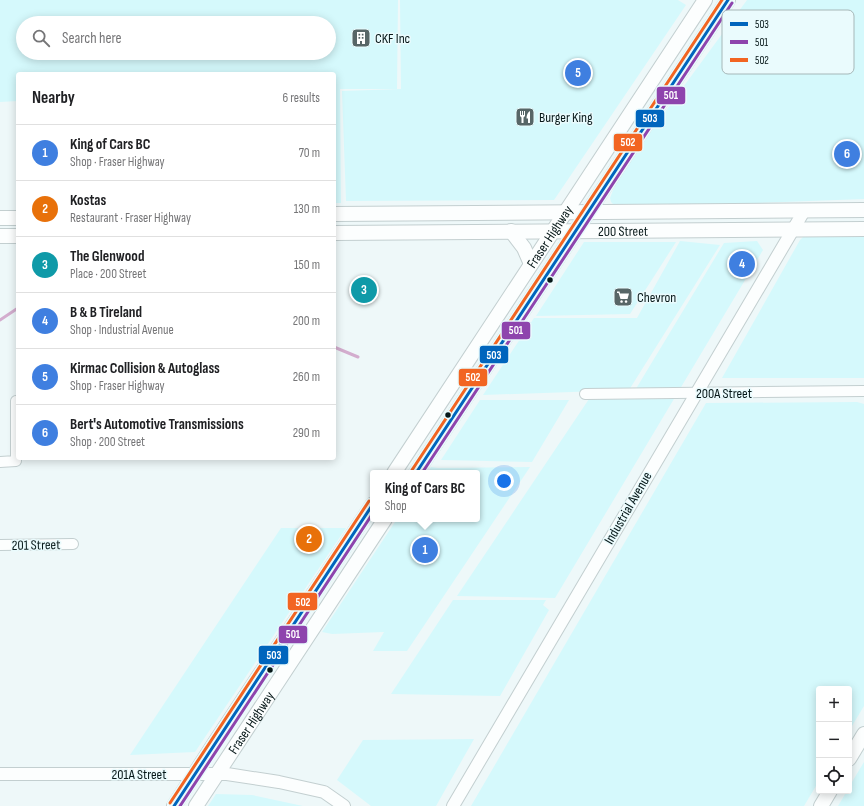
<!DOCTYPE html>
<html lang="en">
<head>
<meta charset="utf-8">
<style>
  :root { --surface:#fff; --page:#f6f6f6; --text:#202124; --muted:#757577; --line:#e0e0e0; --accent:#576667 }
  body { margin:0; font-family:"Sofia Sans Condensed",sans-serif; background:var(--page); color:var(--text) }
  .controls { position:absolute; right:12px; bottom:12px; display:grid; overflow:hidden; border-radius:4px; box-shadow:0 2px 10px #0003 }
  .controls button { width:36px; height:36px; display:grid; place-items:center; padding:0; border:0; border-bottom:1px solid var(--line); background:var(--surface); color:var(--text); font:20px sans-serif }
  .you { position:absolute; left:504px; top:481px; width:14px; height:14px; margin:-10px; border:3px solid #fff; border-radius:50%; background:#1a73e8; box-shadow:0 0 0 6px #1a73e833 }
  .badge { display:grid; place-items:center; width:26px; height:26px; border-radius:50%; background:var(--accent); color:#fff; font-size:13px; font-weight:700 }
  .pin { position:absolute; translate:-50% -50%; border:2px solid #fff; box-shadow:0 1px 4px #0006 }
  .popup { position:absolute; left:370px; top:470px; width:110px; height:52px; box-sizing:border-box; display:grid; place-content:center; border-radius:4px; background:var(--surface); filter:drop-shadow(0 1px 3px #0005); font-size:13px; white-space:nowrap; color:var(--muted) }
  .popup b { font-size:15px; color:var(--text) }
  .popup::after { content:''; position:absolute; left:50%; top:100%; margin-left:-8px; border:8px solid transparent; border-top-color:var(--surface) }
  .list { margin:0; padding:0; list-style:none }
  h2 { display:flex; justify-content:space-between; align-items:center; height:52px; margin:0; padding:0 16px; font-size:17px }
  h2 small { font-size:13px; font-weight:400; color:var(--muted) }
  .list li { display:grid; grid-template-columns:26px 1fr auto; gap:12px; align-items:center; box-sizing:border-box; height:56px; padding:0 16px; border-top:1px solid var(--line) }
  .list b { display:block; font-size:15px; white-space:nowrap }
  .list p { margin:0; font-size:13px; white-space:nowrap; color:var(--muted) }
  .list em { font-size:13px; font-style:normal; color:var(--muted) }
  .icon { flex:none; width:22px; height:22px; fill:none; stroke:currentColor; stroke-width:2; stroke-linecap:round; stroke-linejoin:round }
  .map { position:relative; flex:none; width:864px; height:806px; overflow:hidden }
  .search { position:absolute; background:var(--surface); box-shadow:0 2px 10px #0003; left:16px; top:16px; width:320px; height:44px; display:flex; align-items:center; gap:10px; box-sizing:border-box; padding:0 14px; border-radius:22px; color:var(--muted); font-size:15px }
  .panel { position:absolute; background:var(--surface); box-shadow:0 2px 10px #0003; left:16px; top:72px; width:320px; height:388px; border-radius:4px }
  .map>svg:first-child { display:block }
  .built { fill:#d5f9fc; fill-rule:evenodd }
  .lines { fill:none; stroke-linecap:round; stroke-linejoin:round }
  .stream { stroke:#d3adce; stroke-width:3 }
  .minor-casing { stroke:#c3cfd0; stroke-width:12 }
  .tertiary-casing { stroke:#c3cfd0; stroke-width:14 }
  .secondary-casing { stroke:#c3cfd0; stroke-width:16 }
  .minor { stroke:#fcfefe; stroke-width:10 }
  .tertiary { stroke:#fcfefe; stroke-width:12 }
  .secondary { stroke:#fcfefe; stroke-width:14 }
  .bus-1-casing { stroke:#eafbfd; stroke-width:6 }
  .bus-2-casing { stroke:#eafbfd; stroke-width:6 }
  .bus-3-casing { stroke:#eafbfd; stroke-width:6 }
  .bus-1 { stroke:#0065bd; stroke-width:3 }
  .bus-2 { stroke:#8e44ad; stroke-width:3 }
  .bus-3 { stroke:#f26522; stroke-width:3 }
  .bus-dot { fill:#061718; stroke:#eafbfd; stroke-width:1.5 }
  .labels { text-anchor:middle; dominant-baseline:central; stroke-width:3; stroke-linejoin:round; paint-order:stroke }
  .poi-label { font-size:14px; fill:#061718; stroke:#eafbfd; text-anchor:start }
  .street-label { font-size:14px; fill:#061718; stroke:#eafbfd }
  .key { fill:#eafbfd; stroke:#a6b7b8; stroke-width:1 }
  .key-label { font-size:11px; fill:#061718 }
  .line-badge { stroke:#eafbfd; stroke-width:1.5 }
  .badge-label { font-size:11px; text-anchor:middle; font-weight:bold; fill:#fff }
</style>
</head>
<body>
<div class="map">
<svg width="864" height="806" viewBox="0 0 864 806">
  <rect width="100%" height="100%" fill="#eef8f9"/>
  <path class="built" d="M0,0H398L397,89H340L341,203H334V74H18V101L0,102ZM23,23H329V53H23Z
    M400,0H678L686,5L554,200L346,201L342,91L401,89Z
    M747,0H864V199L704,205L615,206L611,202L610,198L615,185L656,124Z
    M864,235V378H722L800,240L804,236Z
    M680,241L720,245L629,390L483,395L534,318H637Z
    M757,241L763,250L555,598L457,596L589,399L631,397L724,243Z
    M584,242H676L630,314L536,316Z
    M480,400H569L532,462L441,460Z
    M857,402L864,404V706L849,731V689H819V781L804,806H471L706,403Z
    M431,467L438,468L530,467L407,651H373L384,632L332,634L322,632L397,519H477V473H427Z
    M281,528H346L195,752L130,755Z
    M453,600H546L543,605L549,610L500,696L391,694Z
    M474,739L436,806H371L337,780L363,740Z
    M864,762V806H838L847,791H849V787Z
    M216,794L252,795L303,806H208Z"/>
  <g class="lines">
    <path class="stream" d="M0,320L18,308
      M334,347L358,357"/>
    <defs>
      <path id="minor" d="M585,394L863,391
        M0,462L16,461V401
        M0,545L73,544"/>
      <path id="tertiary" d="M0,774H227L279,782L324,792L344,806
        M453,806L804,211"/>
      <g id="secondary">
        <path d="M334,214L864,210"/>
        <path d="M0,218H18"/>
        <path d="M511,231L524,248L531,264"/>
        <path id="s1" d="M334,233L864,229"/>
        <path d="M0,236H18"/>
        <path id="s2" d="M394,473L705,0"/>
        <path d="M416,473L728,0"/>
        <path d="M849,759L864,734"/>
        <path d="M174,806L214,744L373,504"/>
        <path id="s3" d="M196,806L385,519"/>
        <path d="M821,806L830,791"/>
      </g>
    </defs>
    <use href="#minor" class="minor-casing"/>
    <use href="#tertiary" class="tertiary-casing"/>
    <use href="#secondary" class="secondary-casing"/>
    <use href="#minor" class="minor"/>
    <use href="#tertiary" class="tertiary"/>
    <use href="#secondary" class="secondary"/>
    <defs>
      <path id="bus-1" d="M416,473L728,0
        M174,806L373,504"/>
      <path id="bus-2" d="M422,473L732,3
        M180,806L373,513"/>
      <path id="bus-3" d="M412,470L722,0
        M170,803L369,501"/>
    </defs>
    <use href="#bus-1" class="bus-1-casing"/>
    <use href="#bus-2" class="bus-2-casing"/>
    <use href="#bus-3" class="bus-3-casing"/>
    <use href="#bus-1" class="bus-1"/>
    <use href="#bus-2" class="bus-2"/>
    <use href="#bus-3" class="bus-3"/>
  </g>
  <defs>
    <symbol id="building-square" viewBox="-11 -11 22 22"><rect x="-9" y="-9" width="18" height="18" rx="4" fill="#576667" stroke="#eafbfd"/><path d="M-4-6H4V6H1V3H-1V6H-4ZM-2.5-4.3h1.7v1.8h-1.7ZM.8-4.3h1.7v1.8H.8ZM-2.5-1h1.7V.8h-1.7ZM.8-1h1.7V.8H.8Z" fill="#fff"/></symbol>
    <symbol id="restaurant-square" viewBox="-11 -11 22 22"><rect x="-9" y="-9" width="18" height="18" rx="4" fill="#576667" stroke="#eafbfd"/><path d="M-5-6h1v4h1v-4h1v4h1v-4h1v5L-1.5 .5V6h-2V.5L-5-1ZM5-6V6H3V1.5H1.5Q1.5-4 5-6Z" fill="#fff"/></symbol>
    <symbol id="supermarket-square" viewBox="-11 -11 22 22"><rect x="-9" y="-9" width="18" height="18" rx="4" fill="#576667" stroke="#eafbfd"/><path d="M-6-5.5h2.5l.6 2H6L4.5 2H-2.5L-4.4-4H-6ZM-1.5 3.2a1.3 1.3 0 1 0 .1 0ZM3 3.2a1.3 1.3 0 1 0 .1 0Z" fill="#fff"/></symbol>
  </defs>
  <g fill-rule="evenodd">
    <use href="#building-square" x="350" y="27" width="22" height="22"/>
    <use href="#restaurant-square" x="514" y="106" width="22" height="22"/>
    <use href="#supermarket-square" x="612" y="286" width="22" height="22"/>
  </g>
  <g class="bus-dot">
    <circle cx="550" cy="280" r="3.5"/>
    <circle cx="448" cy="415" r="3.5"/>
    <circle cx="270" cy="670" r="3.5"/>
  </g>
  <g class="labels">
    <g class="poi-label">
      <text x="375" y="38">CKF Inc</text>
      <text x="539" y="117">Burger King</text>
      <text x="637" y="297">Chevron</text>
    </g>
    <g class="street-label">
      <text stroke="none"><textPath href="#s1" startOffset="289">200 Street</textPath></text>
      <text stroke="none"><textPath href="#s2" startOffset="283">Fraser Highway</textPath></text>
      <text x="724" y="393">200A Street</text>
      <text transform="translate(628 508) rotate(-60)">Industrial Avenue</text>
      <text transform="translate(36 545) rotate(-1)">201 Street</text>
      <text stroke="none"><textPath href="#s3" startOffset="100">Fraser Highway</textPath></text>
      <text x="139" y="774">201A Street</text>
    </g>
  </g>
  <rect x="722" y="10" width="132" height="64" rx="6" class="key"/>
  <rect x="730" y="22" width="18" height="4" fill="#0065bd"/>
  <rect x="730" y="40" width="18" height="4" fill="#8e44ad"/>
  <rect x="730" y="58" width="18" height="4" fill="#f26522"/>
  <g class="key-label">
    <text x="755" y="28">503</text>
    <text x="755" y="46">501</text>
    <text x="755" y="64">502</text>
  </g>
  <g class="line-badge">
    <rect x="656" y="86" width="30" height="19" rx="4" fill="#8e44ad"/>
    <rect x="635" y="109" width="30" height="19" rx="4" fill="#0065bd"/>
    <rect x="613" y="133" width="30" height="19" rx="4" fill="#f26522"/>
    <rect x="501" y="321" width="30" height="19" rx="4" fill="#8e44ad"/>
    <rect x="479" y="345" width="30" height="19" rx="4" fill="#0065bd"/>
    <rect x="458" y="368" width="30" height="19" rx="4" fill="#f26522"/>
    <rect x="287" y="592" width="31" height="19" rx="4" fill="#f26522"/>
    <rect x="278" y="625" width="30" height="19" rx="4" fill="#8e44ad"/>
    <rect x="258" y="645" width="31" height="20" rx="4" fill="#0065bd"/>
  </g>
  <g class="badge-label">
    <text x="671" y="99">501</text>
    <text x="650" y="122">503</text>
    <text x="628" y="146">502</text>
    <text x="516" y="334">501</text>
    <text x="494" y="359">503</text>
    <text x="473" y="381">502</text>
    <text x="303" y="606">502</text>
    <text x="293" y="638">501</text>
    <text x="274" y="659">503</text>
  </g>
</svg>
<div class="controls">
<button>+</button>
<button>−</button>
<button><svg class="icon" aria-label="locate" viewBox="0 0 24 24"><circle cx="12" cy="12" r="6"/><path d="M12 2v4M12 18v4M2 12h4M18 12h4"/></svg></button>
</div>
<div class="you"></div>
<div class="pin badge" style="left:425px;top:550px;background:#3f7fe0">1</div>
<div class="popup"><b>King of Cars BC</b>Shop</div>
<div class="pin badge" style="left:309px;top:539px;background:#e8710a">2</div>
<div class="pin badge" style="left:364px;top:290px;background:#0f9aa8">3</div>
<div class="pin badge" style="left:742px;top:264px;background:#3f7fe0">4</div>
<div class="pin badge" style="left:578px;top:73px;background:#3f7fe0">5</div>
<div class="pin badge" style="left:847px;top:154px;background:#3f7fe0">6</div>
<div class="search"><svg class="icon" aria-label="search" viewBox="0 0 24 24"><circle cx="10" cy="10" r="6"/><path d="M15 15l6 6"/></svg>Search here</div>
<section class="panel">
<h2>Nearby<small>6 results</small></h2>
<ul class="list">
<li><span class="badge" style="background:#3f7fe0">1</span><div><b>King of Cars BC</b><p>Shop · Fraser Highway</p></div><em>70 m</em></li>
<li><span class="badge" style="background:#e8710a">2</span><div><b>Kostas</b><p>Restaurant · Fraser Highway</p></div><em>130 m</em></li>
<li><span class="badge" style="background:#0f9aa8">3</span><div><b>The Glenwood</b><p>Place · 200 Street</p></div><em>150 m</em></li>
<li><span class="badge" style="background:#3f7fe0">4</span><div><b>B &amp; B Tireland</b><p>Shop · Industrial Avenue</p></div><em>200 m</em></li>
<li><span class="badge" style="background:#3f7fe0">5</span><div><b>Kirmac Collision &amp; Autoglass</b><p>Shop · Fraser Highway</p></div><em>260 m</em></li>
<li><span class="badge" style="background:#3f7fe0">6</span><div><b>Bert's Automotive Transmissions</b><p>Shop · 200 Street</p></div><em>290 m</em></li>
</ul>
</section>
</div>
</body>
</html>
